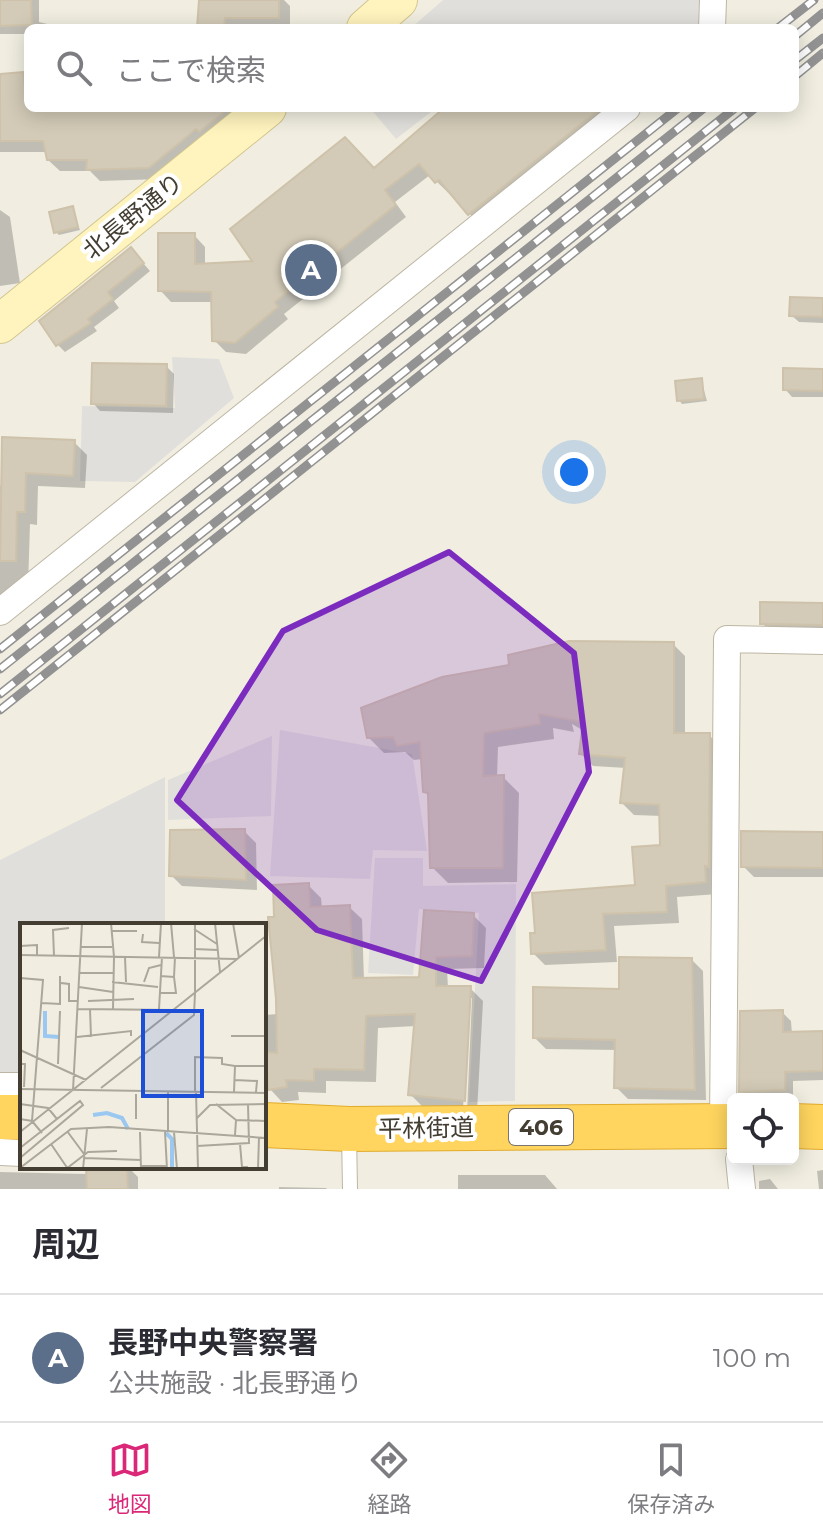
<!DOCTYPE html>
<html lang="ja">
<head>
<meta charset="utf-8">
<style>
  :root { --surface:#fff; --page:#f2f2f3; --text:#2b2b33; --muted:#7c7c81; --line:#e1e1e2; --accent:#db2777 }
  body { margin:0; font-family:Montserrat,"Noto Sans JP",sans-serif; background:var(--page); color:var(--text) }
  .controls { position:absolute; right:24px; bottom:24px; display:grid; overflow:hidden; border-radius:12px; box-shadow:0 4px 20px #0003 }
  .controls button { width:72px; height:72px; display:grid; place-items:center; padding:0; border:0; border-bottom:2px solid var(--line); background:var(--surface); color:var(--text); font:40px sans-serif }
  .you { position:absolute; left:574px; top:472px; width:28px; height:28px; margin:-20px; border:6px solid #fff; border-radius:50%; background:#1a73e8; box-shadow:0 0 0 12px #1a73e833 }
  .badge { display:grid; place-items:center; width:52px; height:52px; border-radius:50%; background:var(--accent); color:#fff; font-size:26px; font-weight:700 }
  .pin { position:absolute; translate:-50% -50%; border:4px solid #fff; box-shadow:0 2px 8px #0006 }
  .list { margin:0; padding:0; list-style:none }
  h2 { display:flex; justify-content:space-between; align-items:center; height:104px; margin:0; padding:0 32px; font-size:34px }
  h2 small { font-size:26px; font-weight:400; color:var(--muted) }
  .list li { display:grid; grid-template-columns:52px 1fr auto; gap:24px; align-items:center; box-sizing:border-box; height:128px; padding:0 32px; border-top:2px solid var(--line) }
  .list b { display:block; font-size:30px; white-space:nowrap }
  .list p { margin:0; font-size:26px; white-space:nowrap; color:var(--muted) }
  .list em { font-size:26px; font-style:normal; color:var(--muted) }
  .icon { flex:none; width:44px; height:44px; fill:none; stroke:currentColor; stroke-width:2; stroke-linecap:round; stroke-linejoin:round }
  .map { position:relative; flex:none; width:823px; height:1189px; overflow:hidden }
  .search { position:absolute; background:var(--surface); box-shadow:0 4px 20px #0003; left:24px; right:24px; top:24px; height:88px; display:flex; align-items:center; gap:20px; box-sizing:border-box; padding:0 28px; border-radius:12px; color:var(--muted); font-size:30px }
  .sheet { height:232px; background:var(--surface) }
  nav { display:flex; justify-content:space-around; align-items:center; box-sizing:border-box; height:112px; border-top:2px solid var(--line); background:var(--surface); font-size:22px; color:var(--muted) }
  nav a { display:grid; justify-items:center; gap:4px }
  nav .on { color:var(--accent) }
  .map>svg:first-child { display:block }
  .parking { fill:#e1dfdb }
  .shadow { fill:#0003; fill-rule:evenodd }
  .building { fill:#d3cab7; stroke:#cec2aa; stroke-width:2 }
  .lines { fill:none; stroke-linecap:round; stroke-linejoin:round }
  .lane-casing { stroke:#bdb6a4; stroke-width:16 }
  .street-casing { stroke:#bdb6a4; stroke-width:28 }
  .secondary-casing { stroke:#d3c68f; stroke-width:40 }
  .highway-casing { stroke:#e1ab2c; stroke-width:46 }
  .lane { stroke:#fff; stroke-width:14 }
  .street { stroke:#fff; stroke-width:26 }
  .secondary { stroke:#fff4be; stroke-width:38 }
  .highway { stroke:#ffd55f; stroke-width:44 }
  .rail-casing { stroke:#929292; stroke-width:9 }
  .rail { stroke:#fff; stroke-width:6; stroke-dasharray:18; stroke-linecap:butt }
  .marked { fill:#7b2cbf; fill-opacity:0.2; stroke:#7b2cbf; stroke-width:6; stroke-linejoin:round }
  .labels { text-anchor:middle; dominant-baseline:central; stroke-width:8; stroke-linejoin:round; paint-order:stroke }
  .shield { fill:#fff; stroke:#7b7770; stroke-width:2 }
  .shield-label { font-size:22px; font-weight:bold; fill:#433d32 }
  .street-label { font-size:24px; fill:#433d32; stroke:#fff }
  .inset-river { fill:none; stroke:#9bc8f1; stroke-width:4 }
  .inset-road { fill:none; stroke:#aba79b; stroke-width:2 }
  .view { fill:#1d4ed8; fill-opacity:0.15; stroke:#1d4ed8; stroke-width:4 }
  .inset-edge { fill:none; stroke:#433d32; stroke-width:4 }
</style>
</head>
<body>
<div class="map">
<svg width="823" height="1189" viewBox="0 0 823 1189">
  <rect width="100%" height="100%" fill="#f1eee1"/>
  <path class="parking" d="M443,0H699L698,28H411Z
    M370,108H436L396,139Z
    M172,357L219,359L234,398L135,482L80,481L82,406L175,408Z
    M280,730L412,754L427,851L373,850L370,879L270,876Z
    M272,736L271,816L168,820V780Z
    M165,777V925H22V1077L0,1075V860Z
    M375,858H423V886L516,884L515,1101L469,1102L479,913L419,909L413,975L368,973Z"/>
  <path class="shadow" d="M0,0H39V22L64,28H28V34H0Z
    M201,0H284L290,6V28H199Z
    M28,74V108H254L161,179L100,181L90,171H60L48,160L47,152H0V76Z
    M449,108H628L481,225L430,175L395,202L406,217L284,314L288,319L246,354L226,352L214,340V302H171L160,290L194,235L205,247V265L256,263Z
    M72,208L80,230L59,235L56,232Z
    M0,210L10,217L20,283L0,286Z
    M138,257L150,271L114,301L119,308L94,327L97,331L65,352L58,345Z
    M823,300V323L799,322L791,315Z
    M166,366L174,374L173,413L100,411L93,403Z
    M823,371V397H792L785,389Z
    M701,380L707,401L682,404L679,400Z
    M74,442L87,455L85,488L38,486L37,525L30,524L28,587L0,606V486Z
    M823,605V635L773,634L762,623Z
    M673,644L685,656V735H709L721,747L718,894L677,897L679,923L614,926L617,962L545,965L533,953L637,887L662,847L661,816L634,815L622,803L626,768L593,766L581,754L584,731L572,724L574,732L553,728L554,739L498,747L497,778L503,777L519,793L517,882L448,883L432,867L430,796L425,791L423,759L414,760L405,752L384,753L368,737Z
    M244,831L256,843L257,890L182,886L171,875Z
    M823,834V877H754L743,866Z
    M308,885L321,898L322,908L349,907L362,919L364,980L420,979L426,912L473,915L486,928L484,968L447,969L448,988H470L483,1001L477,1112L423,1107L410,1094L416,1026L378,1028L376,1082L326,1081V1093L298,1092L299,1100L282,1102L270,1089L269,1081H264V1015L278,1014L276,919ZM468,998H472L467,1111H463Z
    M692,960L703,971L706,1100L628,1099L616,1087L617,1050L546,1049L535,1038L621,991Z
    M782,1012L791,1021L792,1034H823V1080L793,1081V1099H749L741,1091Z
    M88,1167H128L138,1177V1189H0V1172L88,1174Z
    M823,1170V1189H819L817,1171Z
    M458,1175H545L557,1189H458Z
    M770,1179L778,1189H759V1181Z
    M279,1187L326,1188L327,1189H279Z"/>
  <path class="building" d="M0,0H31L32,25L0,26Z
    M199,0H279V18H225L224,28H197Z
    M23,72L28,108H229L199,132L196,129L149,168L86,170L87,160H47L43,141H0V74Z
    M444,108H601L468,215L439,180L435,183L419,164L385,190L396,205L275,302L278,307L235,343L212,341L211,292L158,291V233H195V264L252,261L230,229L345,137L374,168Z
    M73,206L78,227L54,233L49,212Z
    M131,247L144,263L108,292L113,299L88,319L91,323L56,346L39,321Z
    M790,297L823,298V317L789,316Z
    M92,363L167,364L166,406L91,404Z
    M783,368L823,369V391L783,390Z
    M702,378L704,399L677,401L675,381Z
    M2,437L75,440L73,476L26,473L25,512H17L16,561H0Z
    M760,602L823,603V625L760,624Z
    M569,641L674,642V733H710L709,867L705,866L706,882L666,886L667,912L603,914L606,950L531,954L530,933H535L532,893L635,885L632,847L660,845L659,805L620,803L625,758L579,754L583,722L539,714L540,724L484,733L483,776L504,775L503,868H430L428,793L423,792L420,742L397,746L393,737L367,738L361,708L442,677L509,665L508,655Z
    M245,829L246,880L169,876L170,830Z
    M741,831L823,832V868L741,867Z
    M309,883L310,907L350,905L353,978L419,977L424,910L474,913L472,956L436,957V986H471L465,1101L408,1095L415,1014L366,1016L364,1070L314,1069V1081L286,1080L287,1087L268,1090L266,1052L277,1053L276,999L268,917H274L273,885Z
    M619,957L692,958L695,1090L614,1088L615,1040L533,1038V987L619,989Z
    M783,1010V1032L823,1031V1071L785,1072V1090L739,1092L740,1011Z
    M86,1167H127L128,1189H87Z"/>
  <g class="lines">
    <defs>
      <path id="lane" d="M349,1133L350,1189"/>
      <path id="street" d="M712,28L713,0
        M0,612L627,108
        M0,1086H22
        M723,1126L727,639L823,641
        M0,1152L22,1153
        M739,1159L742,1189"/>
      <path id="secondary" d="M366,28L398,0
        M0,324L267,108"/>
      <path id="highway" d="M0,1117H22
        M264,1125L349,1129L733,1126
        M793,1126L823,1127"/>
    </defs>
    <use href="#lane" class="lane-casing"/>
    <use href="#street" class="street-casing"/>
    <use href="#secondary" class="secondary-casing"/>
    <use href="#highway" class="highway-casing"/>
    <use href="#lane" class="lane"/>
    <use href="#street" class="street"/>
    <use href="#secondary" class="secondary"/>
    <use href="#highway" class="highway"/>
    <defs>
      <path id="rail" d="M778,28L814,0
        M795,36L823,13
        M795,60L823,38
        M795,76L823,53
        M0,649L678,108
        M0,669L704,108
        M0,694L735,108
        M0,710L755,108"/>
    </defs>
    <use href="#rail" class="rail-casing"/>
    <use href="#rail" class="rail"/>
  </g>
  <path class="marked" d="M449,552L574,653L589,772L481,981L317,930L177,800L283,631Z"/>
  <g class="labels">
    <rect class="shield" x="509" y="1109" width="64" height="36" rx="6"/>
    <g class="shield-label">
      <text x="541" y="1127">406</text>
    </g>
    <g class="street-label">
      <text transform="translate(133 216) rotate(-39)">北長野通り</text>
      <text transform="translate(426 1128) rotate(-1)">平林街道</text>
    </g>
  </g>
  <g transform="translate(20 923)">
    <rect width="246" height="246" fill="#f1eee1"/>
    <path class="inset-river" d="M25,88V113L39,114M73,192L87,190L102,195L108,206M146,210L152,216V246"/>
    <path class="inset-road" d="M91,0L94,34M151,0L154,34M195,0L200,49M213,0L219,35M174,6L197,21M92,8H117M123,11L122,19L139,20M0,23L17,22V32M61,24H92M174,26L198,27M0,32L217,36M34,33L33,7L49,5M105,34L106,59M139,34L141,0M60,50H93M140,53L154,54L155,34M0,55L23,57L12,198M92,59L138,64M124,59L129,45L141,42M41,60L49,61V78H58M59,64L93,69M175,69V0M139,70H156L154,54M68,78L114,76M22,80L40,81V53M58,86L154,87M70,86L71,114M93,86L94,34M139,86L142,34M211,113H246M57,114L111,108V113M0,127L66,157M0,141H5L4,164M38,141L40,88M214,157L237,158L236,169M81,165L174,92L175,70M0,166L246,170M53,167L62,0M175,169V134L202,135V141L215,143M176,169L178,246M214,169L215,143H244M0,181L28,185L37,196M196,181L216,197M177,195L190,182L246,181M0,196L12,198L22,210M116,196V171M47,208L64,231M0,209L246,13M120,209L121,246M145,209L147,246M148,209V169M154,209L157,246M215,212L216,197L246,198M31,221L48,246M220,221L222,244H228M177,223L229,220L228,181M0,225L60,178L63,182L0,235M64,235L121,237M121,243H147M0,245L51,206L89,204L246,215M46,246L68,229L97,228M63,246L67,206M238,246L239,214"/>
    <path class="view" d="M123,88H182V173H123Z"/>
    <rect width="246" height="246" class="inset-edge"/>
  </g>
</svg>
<div class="controls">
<button><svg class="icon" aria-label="locate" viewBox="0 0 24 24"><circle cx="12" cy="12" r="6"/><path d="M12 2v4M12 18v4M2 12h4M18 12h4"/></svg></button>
</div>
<div class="you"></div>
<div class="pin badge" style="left:311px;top:270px;background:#5c6f8a">A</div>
<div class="search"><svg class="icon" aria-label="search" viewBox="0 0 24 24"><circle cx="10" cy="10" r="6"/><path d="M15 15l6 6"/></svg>ここで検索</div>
</div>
<section class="sheet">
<h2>周辺<small></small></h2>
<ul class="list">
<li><span class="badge" style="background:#5c6f8a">A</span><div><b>長野中央警察署</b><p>公共施設 · 北長野通り</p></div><em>100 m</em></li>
</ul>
</section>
<nav>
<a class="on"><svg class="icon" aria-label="map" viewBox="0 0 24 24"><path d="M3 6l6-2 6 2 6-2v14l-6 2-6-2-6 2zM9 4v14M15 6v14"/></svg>地図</a>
<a><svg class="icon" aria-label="directions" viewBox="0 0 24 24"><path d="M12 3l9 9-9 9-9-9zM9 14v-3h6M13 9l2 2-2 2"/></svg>経路</a>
<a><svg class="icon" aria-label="saved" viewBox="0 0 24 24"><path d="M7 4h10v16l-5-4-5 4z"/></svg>保存済み</a>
</nav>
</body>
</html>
